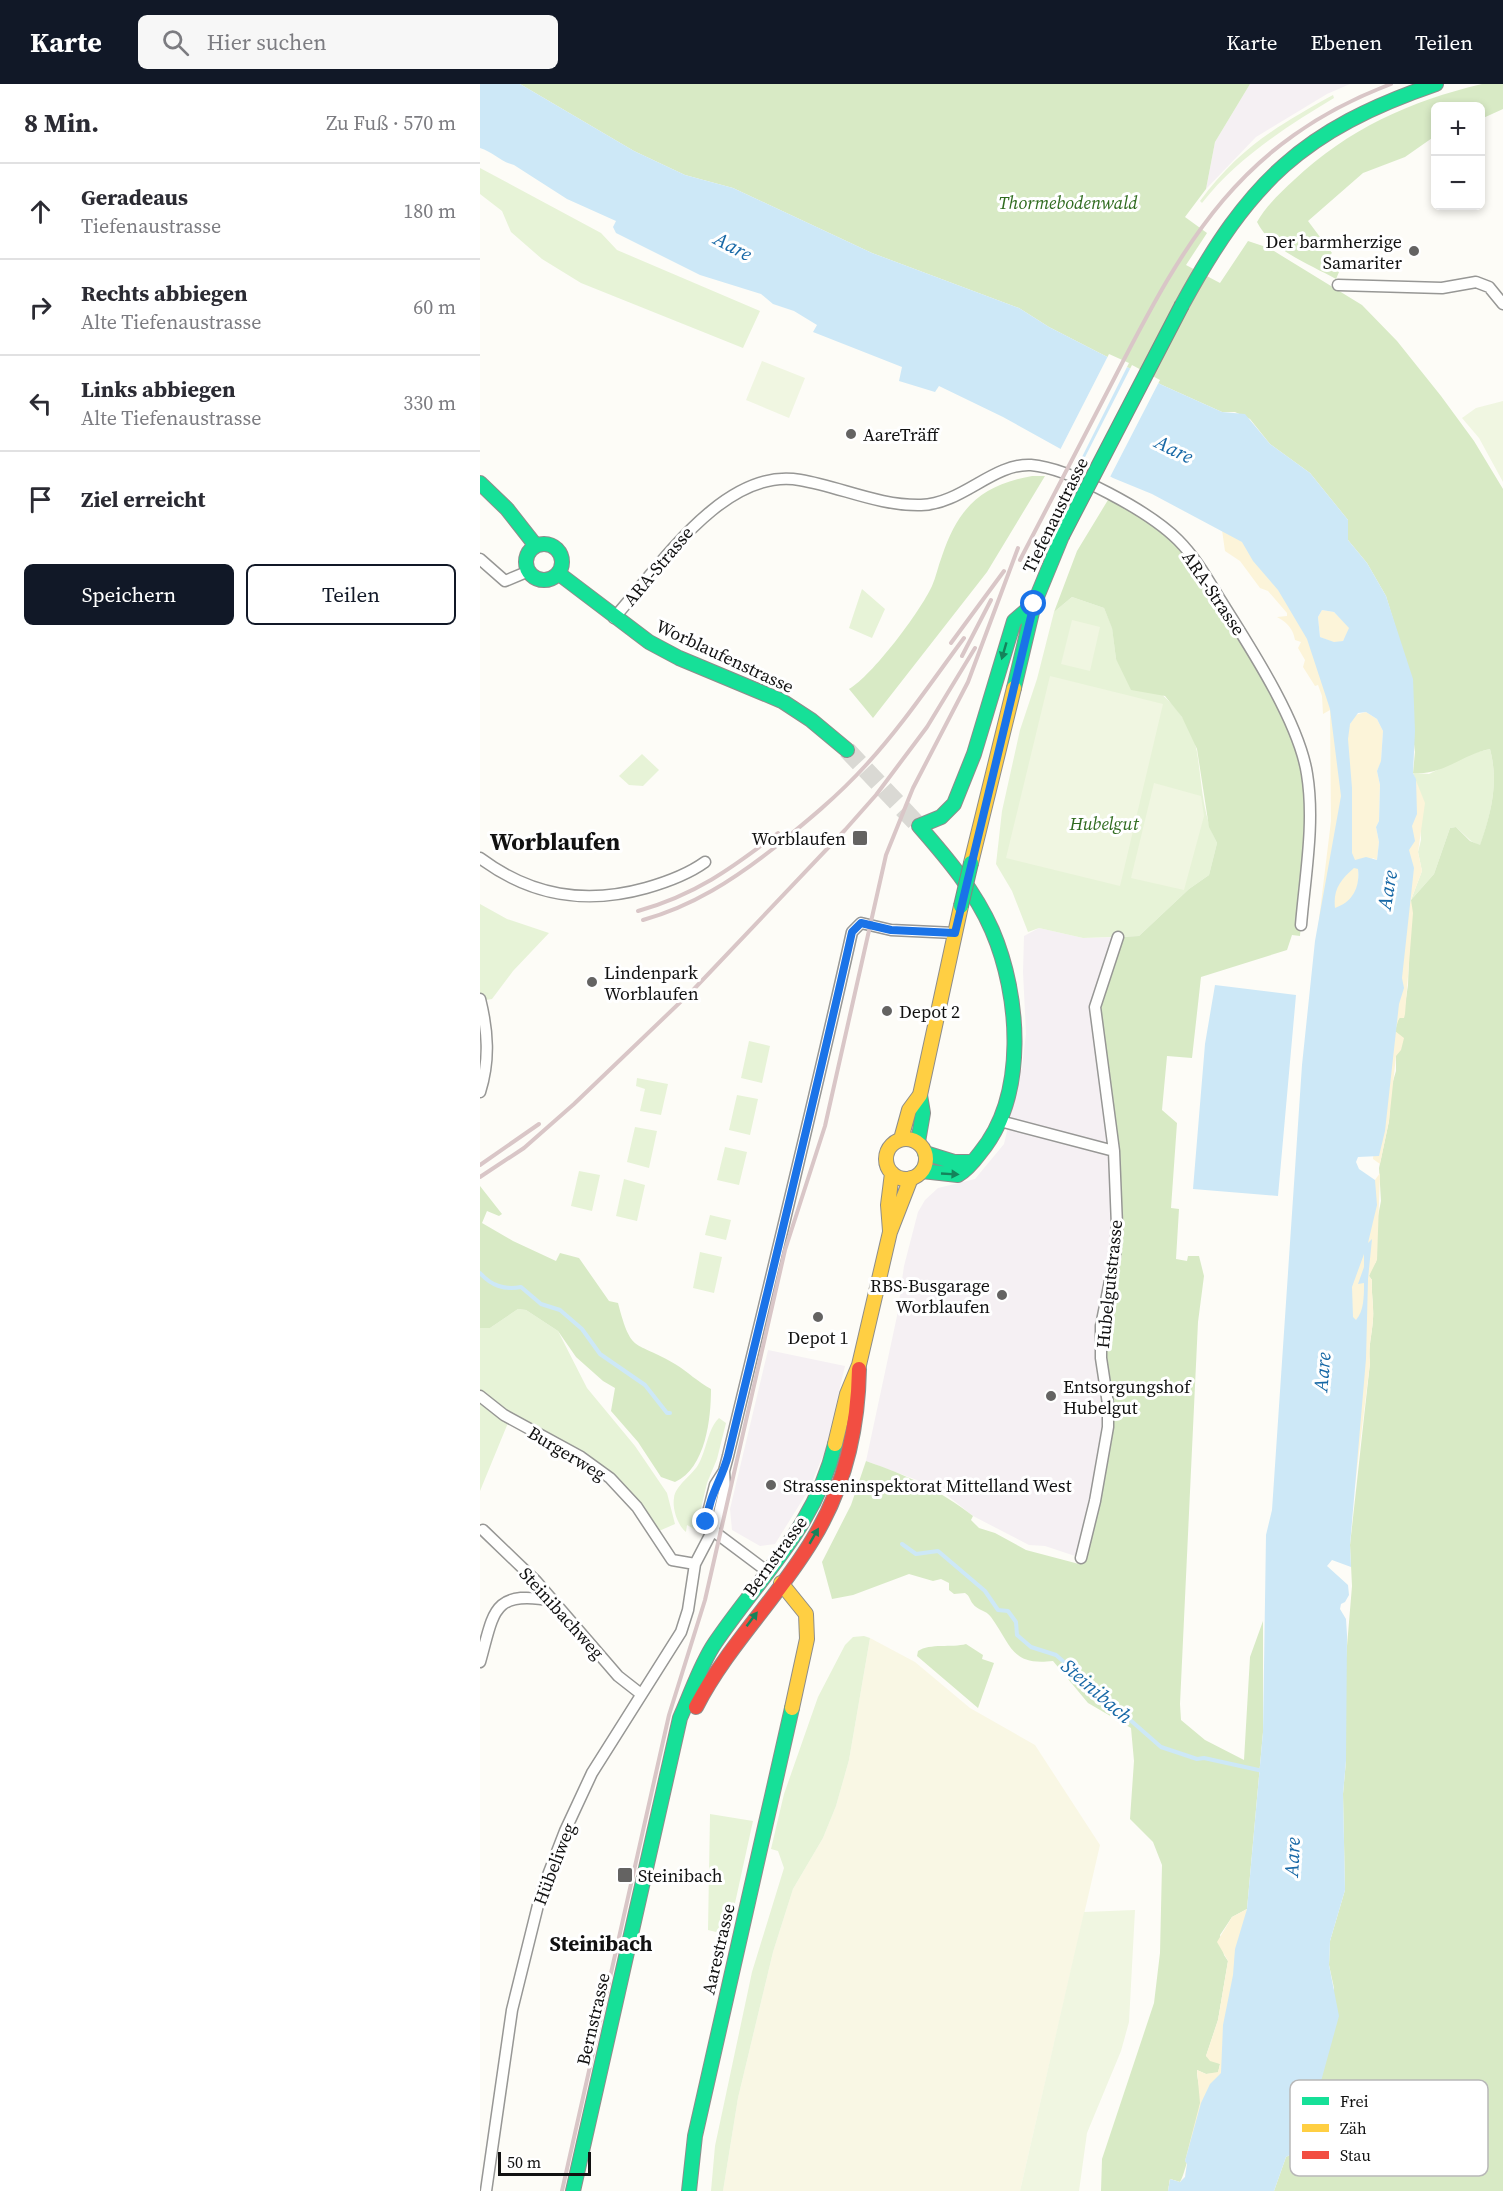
<!DOCTYPE html>
<html lang="de">
<head>
<meta charset="utf-8">
<style>
  :root { --surface:#fff; --page:#f7f7f7; --text:#2b2b33; --muted:#7c7c81; --line:#e1e1e2; --accent:#111827 }
  body { margin:0; font-family:"Source Serif 4",serif; background:var(--page); color:var(--text) }
  .controls { position:absolute; right:18px; top:18px; display:grid; overflow:hidden; border-radius:9px; box-shadow:0 3px 9px #0003 }
  .controls button { width:54px; height:54px; display:grid; place-items:center; padding:0; border:0; border-bottom:2px solid var(--line); background:var(--surface); color:var(--text); font:30px sans-serif }
  .scale { position:absolute; left:18px; bottom:15px; width:93px; box-sizing:border-box; padding-left:6px; border:3px solid #111; border-top:0; font-size:16px; line-height:21px; white-space:nowrap; color:#111; -webkit-text-stroke:4px #fff; paint-order:stroke }
  .stop { position:absolute; width:18px; height:18px; margin:-14px; border:4px solid #1a73e8; border-radius:50%; background:#fff }
  .stop.end { background:#1a73e8; border-color:#fff; box-shadow:0 2px 6px #0008 }
  .list { margin:0; padding:0; list-style:none }
  h2 { display:flex; justify-content:space-between; align-items:center; height:78px; margin:0; padding:0 24px; font-size:26px }
  h2 small { font-size:20px; font-weight:400; color:var(--muted) }
  .list li { display:grid; grid-template-columns:39px 1fr auto; gap:18px; align-items:center; box-sizing:border-box; height:96px; padding:0 24px; border-top:2px solid var(--line) }
  .list b { display:block; font-size:22px; white-space:nowrap }
  .list p { margin:0; font-size:20px; white-space:nowrap; color:var(--muted) }
  .list em { font-size:20px; font-style:normal; color:var(--muted) }
  .actions { display:flex; gap:12px; padding:18px 24px }
  .actions a { flex:1; padding:14px 0; border:2px solid var(--accent); border-radius:9px; text-align:center; font-size:21px; color:var(--accent) }
  .actions .main { background:var(--accent); color:#fff }
  .icon { flex:none; width:33px; height:33px; fill:none; stroke:currentColor; stroke-width:2; stroke-linecap:round; stroke-linejoin:round }
  .map { position:relative; flex:none; width:1023px; height:2107px; overflow:hidden }
  header { display:flex; align-items:center; gap:36px; box-sizing:border-box; height:84px; padding:0 30px; background:var(--accent); color:#fff }
  header strong { font-size:28px }
  nav { display:flex; gap:33px; margin-inline-start:auto; font-size:21px }
  .search { width:420px; height:54px; background:var(--page); display:flex; align-items:center; gap:15px; box-sizing:border-box; padding:0 21px; border-radius:9px; color:var(--muted); font-size:22px }
  main { display:flex }
  aside { flex:1; background:var(--surface) }
  .map>svg:first-child { display:block }
  .industrial { fill:#f5f0f3 }
  .farmland { fill:#f9f7e4 }
  .green { fill:#e7f3d7 }
  .forest { fill:#d8eac5 }
  .sand { fill:#fcf4d9 }
  .pitch { fill:#f0f6e1 }
  .water { fill:#cde8f7; fill-rule:evenodd }
  .pier { fill:#fdfcf7 }
  .lines { fill:none; stroke-linecap:round; stroke-linejoin:round }
  .stream { stroke:#cde8f7; stroke-width:4 }
  .primary-tunnel { stroke:#dad9d4; stroke-width:18; stroke-dasharray:18 9; stroke-linecap:butt }
  .street-casing { stroke:#979795; stroke-width:13 }
  .fast-casing { stroke:#8e8d8b; stroke-width:16 }
  .slow-casing { stroke:#8e8d8b; stroke-width:16 }
  .jam-casing { stroke:#8e8d8b; stroke-width:16 }
  .street { stroke:#fffffe; stroke-width:10 }
  .fast { stroke:#16e098; stroke-width:14 }
  .slow { stroke:#ffcf43; stroke-width:14 }
  .jam { stroke:#f24e42; stroke-width:14 }
  .rail { stroke:#d9c6c7; stroke-width:4 }
  .fast-bridge-casing { stroke:#858482; stroke-width:16; stroke-linecap:butt }
  .fast-bridge { stroke:#16e098; stroke-width:14 }
  .oneway { fill:#14835b }
  .route { stroke:#1a73e8; stroke-width:8 }
  .poi-dot { fill:#646362; stroke:#fff; stroke-width:2 }
  .labels { text-anchor:middle; dominant-baseline:central; stroke-width:6; stroke-linejoin:round; paint-order:stroke }
  .park-label { font-size:18px; font-style:italic; fill:#2f6b1f; stroke:#fff }
  .poi-label { font-size:18px; fill:#111; stroke:#fff; text-anchor:start }
  .street-label { font-size:18px; fill:#111; stroke:#fff }
  .water-label { font-size:20px; font-style:italic; fill:#1768a6; stroke:#fff }
  .quarter-label { font-size:21px; font-weight:bold; fill:#111; stroke:#fff }
  .district-label { font-size:24px; font-weight:bold; fill:#111; stroke:#fff }
  .key { fill:#fff; stroke:#b8b8b8; stroke-width:1.5 }
  .key-label { font-size:16px; fill:#111 }
</style>
</head>
<body>
<header>
<strong>Karte</strong>
<div class="search"><svg class="icon" aria-label="search" viewBox="0 0 24 24"><circle cx="10" cy="10" r="6"/><path d="M15 15l6 6"/></svg>Hier suchen</div>
<nav><a>Karte</a><a>Ebenen</a><a>Teilen</a></nav>
</header>
<main>
<aside>
<h2>8 Min.<small>Zu Fuß · 570 m</small></h2>
<ul class="list">
<li><svg class="icon" aria-label="ahead" viewBox="0 0 24 24"><path d="M12 20V5M6 11l6-6 6 6"/></svg><div><b>Geradeaus</b><p>Tiefenaustrasse</p></div><em>180 m</em></li>
<li><svg class="icon" aria-label="right" viewBox="0 0 24 24"><path d="M7 20v-9h11M14 6l5 5-5 5"/></svg><div><b>Rechts abbiegen</b><p>Alte Tiefenaustrasse</p></div><em>60 m</em></li>
<li><svg class="icon" aria-label="left" viewBox="0 0 24 24"><path d="M17 20v-9H6M10 6l-5 5 5 5"/></svg><div><b>Links abbiegen</b><p>Alte Tiefenaustrasse</p></div><em>330 m</em></li>
<li><svg class="icon" aria-label="arrive" viewBox="0 0 24 24"><path d="M6 21V4h12l-3 4 3 4H6"/></svg><div><b>Ziel erreicht</b></div></li>
</ul>
<div class="actions"><a class="main">Speichern</a><a>Teilen</a></div>
</aside>
<div class="map">
<svg width="1023" height="2107" viewBox="0 0 1023 2107">
  <rect width="100%" height="100%" fill="#fdfcf7"/>
  <path class="industrial" d="M770,0H870L847,10L776,53L726,105L735,58Z
    M559,844L603,854L638,853L628,1320L601,1474L565,1462L549,1461L493,1432L468,1412L445,1399L386,1377L417,1232L424,1182L438,1128L445,1116L458,1104L495,1095L524,1060L542,983L546,950L543,888L544,852Z
    M288,1266L365,1282L345,1367L328,1407L295,1460L280,1462L252,1446L250,1425Z"/>
  <path class="farmland" d="M390,1554L435,1578L490,1624L555,1661L620,1761L540,2107H243L258,2014L293,1868L313,1805L343,1754L356,1722L369,1676Z"/>
  <path class="green" d="M853,11L854,14C807,42 756,75 722,119L720,117C759,64 797,42 853,11Z
    M0,84L121,149L137,166L280,227L263,264L101,199L62,175L31,148L22,127L0,110Z
    M382,505L405,525L392,554L369,544Z
    M592,513L624,524L632,543L636,575C669,599 710,625 717,668C722,699 722,731 737,759L729,791L709,805L659,852L603,854L559,844L548,848L532,807L516,780L522,727L540,646L557,595L574,528Z
    M1010,665C1019,699 1011,729 1000,762L991,757L976,743L970,744L954,790L931,816L942,787L938,768L941,756L940,711L933,689L949,690L990,670Z
    M162,670L179,686L163,702L149,701L139,692Z
    M0,820L27,835L69,849L33,887L12,915L0,917Z
    M269,957L290,962L282,999L261,994Z
    M157,994L188,1000L181,1031L160,1027L165,1005L156,1002Z
    M257,1011L278,1015L270,1051L249,1046Z
    M155,1043L177,1047L169,1084L147,1078Z
    M245,1063L267,1068L259,1101L237,1096Z
    M99,1087L120,1091L112,1127L91,1122Z
    M144,1095L165,1101L157,1137L136,1132Z
    M230,1131L251,1136L246,1156L225,1151Z
    M220,1168L242,1173L234,1209L213,1204Z
    M38,1225L46,1226L78,1247L107,1304L155,1362L187,1409L195,1440L179,1447C162,1421 144,1397 118,1379C80,1352 37,1336 0,1307V1244H10Z
    M0,1312L30,1334L0,1407Z
    M239,1334L246,1339L237,1375L227,1399L216,1446L207,1441L206,1448C198,1442 192,1425 194,1414C195,1402 212,1391 218,1381C227,1366 227,1346 239,1334Z
    M384,1552L390,1554L369,1676L356,1722L343,1754L313,1805L293,1868L258,2014L243,2107H231L235,2062L272,1888L304,1784L298,1767L291,1765L304,1710L338,1613L365,1561L373,1553Z
    M230,1730L273,1737L248,1851L228,1846Z"/>
  <path class="forest" d="M40,0H770L735,58L726,105L705,133L727,149L706,181L740,199L768,157L789,164L882,221L917,257L961,312L994,357L1023,405V2107H794L806,2073L817,2067L854,1904L849,1881L850,1857L865,1806L863,1710L866,1677V1574L872,1502L870,1461L890,1279C888,1263 892,1251 893,1235C894,1222 891,1209 892,1196L889,1192L891,1184L896,1178V1142L901,1117L899,1084L909,1037L911,1004L916,987V939L924,928L928,901L931,816L954,790L970,744L976,743L990,757L1000,761C1011,729 1019,699 1010,665C981,671 962,692 933,689L935,668L922,565L906,512L887,479L868,456V436L830,389L790,360L770,335L755,328H742L682,301L569,243L539,224L392,169L253,104L205,91L154,67Z
    M1002,0H1023V25L1001,35L1000,22H956L955,52L925,73L883,89L828,137L852,169L849,172L859,188L856,195C829,180 791,166 777,138C786,122 801,108 814,96C868,45 930,17 1002,0Z
    M552,392H565L507,488L393,634L369,605C392,592 440,528 452,502C456,493 458,482 462,472C478,424 501,401 552,392Z
    M631,411L697,455L776,572L827,689L829,736L820,852L812,851L807,866L721,893L712,974L687,972L682,1026L697,1039L691,1124L699,1125L696,1175L707,1177L708,1172H719L724,1192L718,1238L700,1620L701,1636L725,1656L764,1676L770,1573L783,1537V1648L767,1825L752,1833L740,1851L744,1871L748,1877L738,1936L726,1972L740,1980L738,1989L726,1990L717,1986C717,1998 722,2008 720,2020C719,2031 705,2093 700,2098L690,2095L688,2107H621L622,2075L674,1919L680,1869L682,1781L673,1758L650,1735L654,1677L651,1644L608,1619L573,1577C531,1582 532,1562 511,1533C506,1526 497,1526 493,1520C489,1515 490,1512 485,1509L474,1510L469,1506V1499L461,1495L453,1497L429,1490L373,1511L352,1515L342,1478L371,1421L386,1377C426,1391 460,1406 493,1432L491,1436L499,1444L515,1449L546,1466L599,1480L625,1363L621,1274L637,1157L615,923L638,853L659,852L709,805L729,791L737,759L729,743L717,665L702,633L685,612L651,606L636,575L632,544L624,524L592,513L574,528L597,467Z
    M0,1102L22,1130L19,1132L7,1127L2,1139L33,1157L76,1177L80,1169L99,1174L129,1217L138,1219C152,1272 154,1255 195,1280C208,1288 218,1298 231,1305C231,1334 226,1384 195,1398L181,1393L158,1358L131,1327L135,1304L123,1297L96,1273L78,1247L46,1226L38,1225L10,1244H0Z
    M486,1560L503,1571L502,1575L514,1579L498,1624L437,1572L438,1567C450,1559 472,1564 486,1560Z"/>
  <path class="sand" d="M748,443L806,503L870,640L875,631L886,628L897,635L903,647L901,678L897,687L900,701L899,737L896,743L899,758L897,776L893,774L878,785C882,825 848,874 830,909L851,737L850,626L843,630L842,612L838,601L835,602L823,583L825,576L818,564L821,558L815,556C813,545 808,539 797,533L807,532V529L788,507L780,504L760,477L745,467L742,446Z
    M842,526L854,528L870,544L863,557L855,559L840,553L838,533Z
    M933,689L945,719L938,768L942,787L931,816L933,829L925,930L924,934H919L915,947L924,954L921,966L916,972L909,1037L900,1080L893,1075Z
    M900,1089L897,1176L889,1192L892,1196C891,1209 894,1222 893,1235C892,1251 888,1263 890,1279L875,1401L869,1214L895,1096Z
    M767,1825L737,2088L688,2107L690,2095L700,2098L705,2093L707,2080L705,2077L720,2019L717,1986L726,1990L738,1988L740,1980L730,1977L726,1972L738,1936L748,1877L737,1858L752,1833Z"/>
  <path class="pitch" d="M282,277L325,294L309,334L266,316Z
    M1023,317V398L999,354L982,334L996,324Z
    M592,536L620,543L610,587L581,580Z
    M570,592L683,620L640,802L526,774Z
    M674,699L721,712L724,732L704,806L651,794Z
    M655,1826L649,1938L641,1967L607,2049L599,2107H540L604,1828Z"/>
  <path class="water" d="M0,0H40L154,67L205,91L253,104L392,169L539,224L569,243L682,301L742,328L765,330L790,360L830,389L868,436V456L887,479L906,512L933,595L935,647L933,689L936,695L937,730L932,742L935,757L929,766L934,784L922,894L924,904L919,920L905,1047L899,1072L878,1073L876,1078L879,1085L895,1096L897,1121L888,1159L892,1155L888,1195L886,1275L870,1461L871,1483L852,1476L847,1482L868,1501L869,1511L865,1518L861,1520L860,1525L866,1535L867,1551L866,1677L863,1710L865,1806L850,1857L849,1881L859,1932L824,2059L817,2067L806,2073L794,2107H688L690,2095L700,2098L705,2093L707,2080L705,2077L721,2019L730,2000L741,1989L743,1941L753,1891L755,1865L767,1825L783,1648L786,1451L792,1426L822,981L835,857L861,712L850,625L827,555L798,506L773,477L762,458L672,410L633,394L523,333L459,302L455,308L419,297L422,283L333,248L337,241L314,227L293,220L281,210L220,191L136,149L133,143L136,137L87,115L34,81C21,78 13,68 0,64ZM842,526L854,528L869,544L863,557L854,558L840,553L838,533ZM878,629L886,628L897,635L903,647L901,677L897,687L900,701L899,737L896,743L899,758L897,776L886,773L875,776L872,769V704L868,655L870,640ZM874,784L878,785C880,803 873,818 855,824C853,806 860,796 874,784ZM884,1170V1183L878,1200L884,1199C884,1212 884,1227 876,1236L873,1233L872,1203Z
    M735,901L816,911L798,1112L713,1105L725,960Z"/>
  <path class="pier" d="M629,270L649,279L600,377L580,366Z
    M652,281L680,296L629,395L602,379Z"/>
  <g class="lines">
    <path class="stream" d="M0,1189C12,1202 24,1206 41,1203L61,1220L80,1226L102,1245L120,1270L165,1301L187,1329H190
      M422,1460L436,1470L458,1467L505,1507L518,1526L528,1527L536,1538L537,1551L551,1563L576,1571L681,1663L717,1675L724,1674L783,1687"/>
    <path class="primary-tunnel" d="M367,666L439,742"/>
    <defs>
      <path id="street" d="M858,201L962,204L996,198L1009,203L1023,220
        M0,475L25,497L49,487
        M134,534C178,485 244,382 320,396C361,403 399,422 441,421C482,420 513,379 551,381C590,384 670,428 698,456C716,474 728,496 741,517C770,563 819,638 827,690C835,739 825,792 821,841
        M0,774C51,812 105,821 166,804C187,798 207,791 225,778
        M0,915C8,947 10,976 0,1008
        M520,1037L634,1067
        M0,1312L24,1331L101,1373L130,1394L157,1423L192,1476L215,1480
        M3,1446L56,1497L138,1592L161,1610
        M601,1474L615,1417L628,1343V1320L621,1274V1242L635,1172L637,1142L634,1067L615,923L638,853
        M288,1488L232,1446L226,1436L235,1401L244,1387L248,1372C290,1197 333,1023 372,848L381,839L411,846L475,849
        M0,1578C14,1528 12,1505 73,1517
        M6,2107L32,1926L61,1809L85,1747L112,1689L201,1548L208,1526L215,1480L237,1438L245,1404L244,1387"/>
      <path id="fast" d="M702,221C769,98 822,46 956,0
        M0,399L27,425L56,462
        M46 478a18 18 0 1 1 36 0a18 18 0 1 1-36 0Z
        M78,489L169,558L199,574L302,617L331,636L367,666
        M534,604L554,520L582,452
        M438,1058L443,1029L440,1011
        M445,1069L474,1078H492
        M442,1087L478,1091C487,1086 494,1077 500,1069C548,1011 540,911 512,846C495,807 467,774 439,742L461,733L474,720L494,670L534,537L554,520
        M93,2107L200,1634C211,1610 220,1581 235,1559C281,1491 336,1442 355,1360
        M209,2107L215,2052L312,1624"/>
      <path id="slow" d="M491,779L534,604
        M406 1075a20 20 0 1 1 40 0a20 20 0 1 1-40 0Z
        M421,1055L429,1026L440,1011L481,822
        M410,1147L408,1121L412,1089
        M355,1360L367,1310L379,1281L410,1148L431,1094
        M301,1499L326,1530L327,1555L312,1624"/>
      <path id="jam" d="M216,1623C248,1561 298,1514 333,1455C364,1404 378,1344 379,1285"/>
    </defs>
    <use href="#street" class="street-casing"/>
    <use href="#fast" class="fast-casing"/>
    <use href="#slow" class="slow-casing"/>
    <use href="#jam" class="jam-casing"/>
    <use href="#street" class="street"/>
    <use href="#fast" class="fast"/>
    <use href="#slow" class="slow"/>
    <use href="#jam" class="jam"/>
    <path class="rail" d="M540,476C572,415 604,353 636,291C706,155 760,58 911,0
      M471,559L524,487
      M482,572L511,516
      M158,827C215,811 251,785 298,749
      M163,836C213,822 253,796 294,764C326,738 358,712 386,681C422,642 452,597 484,554
      M0,1081L59,1040
      M0,1093L44,1064L94,1020L214,905L365,746L396,711L447,643L495,564
      M82,2107L189,1631L225,1516L305,1166L345,1042L406,771L433,704L488,598L538,464"/>
    <defs>
      <path id="fast-bridge" d="M582,452L702,221
        M481,822L491,779"/>
    </defs>
    <use href="#fast-bridge" class="fast-bridge-casing"/>
    <use href="#fast-bridge" class="fast-bridge"/>
  </g>
  <defs><path id="oneway-solid" d="M-6-.8H1V-3.2L6.5 0L1 3.2V.8H-6Z" transform="scale(1.5)"/></defs>
  <g class="oneway">
    <use href="#oneway-solid" transform="translate(524 567) rotate(106)"/>
    <use href="#oneway-solid" transform="translate(470 1090) rotate(3)"/>
    <use href="#oneway-solid" transform="translate(334 1452) rotate(-60)"/>
    <use href="#oneway-solid" transform="translate(272 1535) rotate(-53)"/>
  </g>
  <g class="lines">
    <path class="route" d="M226,1438C229,1412 242,1395 248,1372C290,1197 333,1023 372,848L381,839L411,846L475,849L554,520"/>
  </g>
  <g class="poi-dot">
    <circle cx="934" cy="167" r="6"/>
    <circle cx="371" cy="350" r="6"/>
    <rect x="372" y="746" width="16" height="16" rx="3"/>
    <circle cx="112" cy="898" r="6"/>
    <circle cx="407" cy="927" r="6"/>
    <circle cx="522" cy="1211" r="6"/>
    <circle cx="338" cy="1233" r="6"/>
    <circle cx="571" cy="1312" r="6"/>
    <circle cx="291" cy="1401" r="6"/>
    <rect x="137" y="1783" width="16" height="16" rx="3"/>
  </g>
  <g class="labels">
    <g class="park-label">
      <text x="588" y="118">Thormebodenwald</text>
      <text x="624" y="739">Hubelgut</text>
    </g>
    <g class="poi-label">
      <text x="922" y="157" text-anchor="end">Der barmherzige<tspan x="922" dy="21">Samariter</tspan></text>
      <text x="383" y="350">AareTräff</text>
      <text x="366" y="754" text-anchor="end">Worblaufen</text>
      <text x="124" y="888">Lindenpark<tspan x="124" dy="21">Worblaufen</tspan></text>
      <text x="419" y="927">Depot 2</text>
      <text x="510" y="1201" text-anchor="end">RBS-Busgarage<tspan x="510" dy="21">Worblaufen</tspan></text>
      <text x="338" y="1253" text-anchor="middle">Depot 1</text>
      <text x="583" y="1302">Entsorgungshof<tspan x="583" dy="21">Hubelgut</tspan></text>
      <text x="303" y="1401">Strasseninspektorat Mittelland West</text>
      <text x="158" y="1791">Steinibach</text>
    </g>
    <g class="street-label">
      <text transform="translate(575 431) rotate(-64)">Tiefenaustrasse</text>
      <text transform="translate(178 482) rotate(-50)">ARA-Strasse</text>
      <text transform="translate(734 509) rotate(56)">ARA-Strasse</text>
      <text transform="translate(245 572) rotate(25)">Worblaufenstrasse</text>
      <text transform="translate(629 1200) rotate(-84)">Hubelgutstrasse</text>
      <text transform="translate(87 1369) rotate(31)">Burgerweg</text>
      <text transform="translate(295 1472) rotate(-54)">Bernstrasse</text>
      <text transform="translate(82 1529) rotate(48)">Steinibachweg</text>
      <text transform="translate(74 1780) rotate(-69)">Hübeliweg</text>
      <text transform="translate(238 1865) rotate(-77)">Aarestrasse</text>
      <text transform="translate(113 1935) rotate(-77)">Bernstrasse</text>
    </g>
    <g class="water-label">
      <text transform="translate(253 162) rotate(28)">Aare</text>
      <text transform="translate(694 365) rotate(26)">Aare</text>
      <text transform="translate(907 806) rotate(-80)">Aare</text>
      <text transform="translate(842 1288) rotate(-85)">Aare</text>
      <text transform="translate(617 1607) rotate(41)">Steinibach</text>
      <text transform="translate(812 1773) rotate(-87)">Aare</text>
    </g>
    <g class="quarter-label">
      <text x="121" y="1859">Steinibach</text>
    </g>
    <g class="district-label">
      <text x="75" y="757">Worblaufen</text>
    </g>
  </g>
  <rect x="810" y="1996" width="198" height="96" rx="9" class="key"/>
  <rect x="822" y="2013" width="27" height="8" fill="#16e098"/>
  <rect x="822" y="2040" width="27" height="8" fill="#ffcf43"/>
  <rect x="822" y="2067" width="27" height="8" fill="#f24e42"/>
  <g class="key-label">
    <text x="860" y="2023">Frei</text>
    <text x="860" y="2050">Zäh</text>
    <text x="860" y="2077">Stau</text>
  </g>
</svg>
<div class="controls">
<button>+</button>
<button>−</button>
</div>
<div class="scale">50 m</div>
<div class="stop" style="left:554px;top:520px"></div>
<div class="stop end" style="left:226px;top:1438px"></div>
</div>
</main>
</body>
</html>
